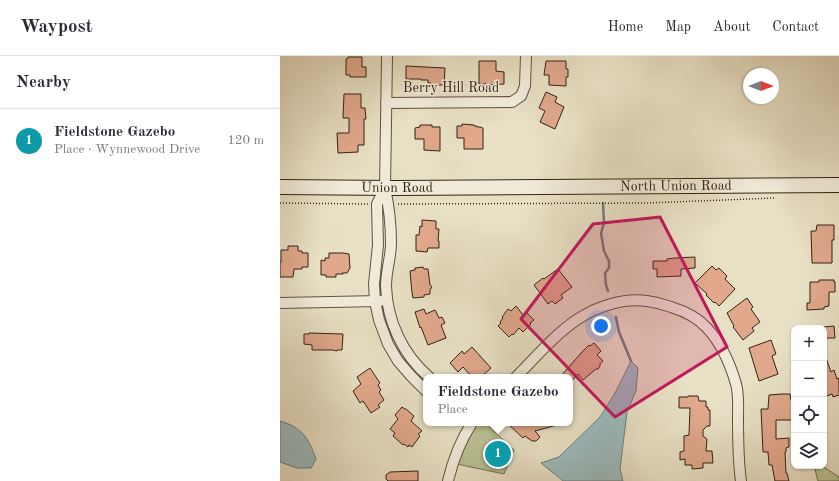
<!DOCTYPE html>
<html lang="en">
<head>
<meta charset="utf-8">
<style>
  :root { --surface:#fff; --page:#f7f7f7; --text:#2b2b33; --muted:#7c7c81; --line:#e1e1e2; --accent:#8f2418 }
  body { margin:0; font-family:"Old Standard TT",serif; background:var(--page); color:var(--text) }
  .controls { position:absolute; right:12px; bottom:12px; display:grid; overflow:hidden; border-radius:8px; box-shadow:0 1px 3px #0004 }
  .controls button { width:36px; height:36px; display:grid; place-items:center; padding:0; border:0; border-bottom:1px solid var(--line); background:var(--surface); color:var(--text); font:20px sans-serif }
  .compass { position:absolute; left:463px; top:12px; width:36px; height:36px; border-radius:50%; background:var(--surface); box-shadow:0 1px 3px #0004; rotate:90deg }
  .you { position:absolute; left:321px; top:270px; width:14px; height:14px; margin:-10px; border:3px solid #fff; border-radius:50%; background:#1a73e8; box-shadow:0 0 0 6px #1a73e833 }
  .badge { display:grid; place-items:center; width:26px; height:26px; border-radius:50%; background:var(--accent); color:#fff; font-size:13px; font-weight:700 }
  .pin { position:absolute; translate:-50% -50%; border:2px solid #fff; box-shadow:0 1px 4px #0006 }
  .popup { position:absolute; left:143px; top:318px; width:150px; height:52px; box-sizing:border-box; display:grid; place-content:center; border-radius:8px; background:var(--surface); filter:drop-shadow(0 1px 3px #0005); font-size:13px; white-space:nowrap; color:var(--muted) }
  .popup b { font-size:15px; color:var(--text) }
  .popup::after { content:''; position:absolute; left:50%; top:100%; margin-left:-8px; border:8px solid transparent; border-top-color:var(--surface) }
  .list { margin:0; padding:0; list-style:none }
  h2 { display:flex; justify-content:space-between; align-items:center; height:52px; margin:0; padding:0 16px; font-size:17px }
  h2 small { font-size:13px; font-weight:400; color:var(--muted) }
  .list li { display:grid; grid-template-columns:26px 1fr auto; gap:12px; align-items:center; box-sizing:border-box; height:64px; padding:0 16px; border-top:1px solid var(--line) }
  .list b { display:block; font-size:15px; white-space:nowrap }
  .list p { margin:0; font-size:13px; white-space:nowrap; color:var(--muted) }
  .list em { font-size:13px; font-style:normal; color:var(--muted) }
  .icon { flex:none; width:22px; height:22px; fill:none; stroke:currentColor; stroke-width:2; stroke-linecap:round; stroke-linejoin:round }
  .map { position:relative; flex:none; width:559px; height:425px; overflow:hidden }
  header { display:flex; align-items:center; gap:24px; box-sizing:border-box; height:56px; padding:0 20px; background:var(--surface); border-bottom:1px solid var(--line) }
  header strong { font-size:19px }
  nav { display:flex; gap:22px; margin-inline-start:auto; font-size:14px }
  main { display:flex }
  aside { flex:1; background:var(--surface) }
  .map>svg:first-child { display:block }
  .green { fill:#b9c193; stroke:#767252 }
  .water { fill:#9bbabe; stroke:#717e79 }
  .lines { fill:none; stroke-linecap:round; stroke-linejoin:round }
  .stream { stroke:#717e79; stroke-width:2.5 }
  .building { fill:#e1a88c; stroke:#332312 }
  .street-casing { stroke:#60523f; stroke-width:12 }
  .secondary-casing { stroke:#332312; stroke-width:16 }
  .path { stroke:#332312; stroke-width:1.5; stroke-dasharray:1 2; stroke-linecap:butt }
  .street { stroke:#f0ebd9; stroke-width:10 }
  .secondary { stroke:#f0ebd9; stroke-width:14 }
  .marked { fill:#c2185b; fill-opacity:0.2; stroke:#c2185b; stroke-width:3; stroke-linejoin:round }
  .labels { text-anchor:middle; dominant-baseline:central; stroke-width:3; stroke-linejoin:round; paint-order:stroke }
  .street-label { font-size:14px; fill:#332312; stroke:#f0ebd9 }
</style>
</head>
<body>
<header>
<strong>Waypost</strong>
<nav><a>Home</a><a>Map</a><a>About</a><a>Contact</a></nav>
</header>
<main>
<aside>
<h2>Nearby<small></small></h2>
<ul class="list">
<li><span class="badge" style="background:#0f9aa8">1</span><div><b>Fieldstone Gazebo</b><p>Place · Wynnewood Drive</p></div><em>120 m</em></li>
</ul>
</aside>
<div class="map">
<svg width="559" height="425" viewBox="0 0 559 425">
  <rect width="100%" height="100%" fill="#e8e0c5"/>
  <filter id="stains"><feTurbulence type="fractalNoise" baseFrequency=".005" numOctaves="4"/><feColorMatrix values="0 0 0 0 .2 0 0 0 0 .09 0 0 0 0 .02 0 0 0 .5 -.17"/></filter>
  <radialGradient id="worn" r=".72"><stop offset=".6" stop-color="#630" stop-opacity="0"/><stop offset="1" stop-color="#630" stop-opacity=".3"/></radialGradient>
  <path class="green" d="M192,367H205L234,394L224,418L172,407Z
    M534,410H542L559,421V425H538Z"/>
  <path class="water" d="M351,305L358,312L356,335L347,356L340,413L343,425H283L261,407L279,401L320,361L335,337Z
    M0,365C22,371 29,383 36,403L31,412H17L0,406Z"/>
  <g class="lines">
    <path class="stream" d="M323,147L324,167L321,177L324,195L329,205V212L325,217L326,229L328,235
      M336,261L339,276L351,305"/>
  </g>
  <path class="building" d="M68,1H82V11H86V21H70V19H66V3H67Z
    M199,5H216V15L224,16V28L207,29V28H199Z
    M266,5H286V13H288V21H286V30L269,29V19H264Z
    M126,10L165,12L164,29H151V27H148V24H141V23H126Z
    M266,36L277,41L275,46L284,51L275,73L260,66L265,55L259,52Z
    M64,38H81V52H85L86,63H84V89H78V96L58,97L57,77H69V62H63Z
    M182,68L194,69V70H197V71H201L202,72H203V93H184V82H177V70H182Z
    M140,69H152V71H160V95L144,94V83H135V72L140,71Z
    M142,164L156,165V173H159L158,185H159V192H148L147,196L136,195V179H139L140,170L142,171Z
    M537,169H554V184H552V207H532L531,175H536Z
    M8,190H18V195H22V197H28V211H22V213H14L13,221H0V206H1V194H8Z
    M49,197H63L69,198L70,212L67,217H62L63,218H56V221H46V219H41V204L45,205V202H49Z
    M415,201V212L401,213V220L377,221V213H373V205H387V203L395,202Z
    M432,210L436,214L439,212L447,220L445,223L455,233L439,250L435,246L434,247L426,239L427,238L415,227Z
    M143,211L144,213H148L150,229L152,231L150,234V238L144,239V241L133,242L132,237L130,215L135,214V212Z
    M278,213L292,231L281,239L283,242L275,248L272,245L268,248L254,229L263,222L264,223Z
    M539,224H554V226H555V236H549V250L544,251V253L527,254V247H530V226H539Z
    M467,242L473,251L471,253L480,266L472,272L474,275L463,284L453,271L454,270L447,257Z
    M236,250L243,259L246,256L254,264L250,267L251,268L243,276L239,272L233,279L232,278L229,281L218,270L221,267L220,266L223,262L222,261L228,253L231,255Z
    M144,253L146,258L155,254L159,262L162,261L165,267L161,269L166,282L148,289L141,271L140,272L135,256Z
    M554,270L555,282H544V271Z
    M29,277L63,278L62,294H57V295L53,294H32V289L24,288V278H29Z
    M491,284L496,298L492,300L498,318L479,325L469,292Z
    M314,287L321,295L317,299L323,305L320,308V310L318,313H316L303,324L298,318L290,327V321H280L302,296L309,289L310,290Z
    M192,291L211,312L201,321L198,318L194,321H192L183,311L178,316L170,307L182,295L184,298Z
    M544,299H545L551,316L554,314L557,323L559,322V339L553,341L552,338L544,341Z
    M90,312L100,327L98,329L101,334L99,336L104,344L98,349L100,351L91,357L83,345L80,347L73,335L81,328L77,321Z
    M502,338H510L511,344H512V364H496V383L509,382V391L506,392V396H505L506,417H507L509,425H495L492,409H489L488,396H483L481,353H488L489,339Z
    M408,340H418L419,345H426V351H428V354H430V370H427L423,374V380L427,383L426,395H432L433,407H423V412L412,413V409H405V403L400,404V396L404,395V380L409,379L410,352H399V341H408Z
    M122,351L125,353H126L134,360L131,365L142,375L138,378L140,380L132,391L129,389L128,391L124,388L123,389L113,380L115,377L110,373L118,363L115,359Z
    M227,367H277V369L255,375L260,381L256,385H252L245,380L243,382Z
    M214 398a4 4 0 1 1 8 0a4 4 0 1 1-8 0Z
    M138,415V425H108L106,423V419L110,416Z"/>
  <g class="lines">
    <defs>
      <path id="street" d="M107,0L105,132C109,150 111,169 111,187C111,201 106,215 106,230C107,264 122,298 149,321
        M106,47L232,46L241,40L245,30L246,0
        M105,132L97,148L98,189L94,228L95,245L99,264L108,288L118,305L131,320L146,335
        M0,247L100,245
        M236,321C255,302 275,278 298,263C318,250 343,242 367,245C375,246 383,248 391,251C404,255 417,261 427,272C442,288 450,307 456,328C459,338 458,351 458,361C458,383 458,404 461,425
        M168,425C173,404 180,385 192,367"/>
      <g id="secondary">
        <path id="s1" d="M0,131L115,132L559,129"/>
      </g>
    </defs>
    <use href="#street" class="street-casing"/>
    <use href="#secondary" class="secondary-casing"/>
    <path class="path" d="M0,147L88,148
      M118,148L367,147L494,142"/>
    <use href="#street" class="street"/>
    <use href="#secondary" class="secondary"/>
  </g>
  <path class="marked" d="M380,161L447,291L335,361L241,263L313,168Z"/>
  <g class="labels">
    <g class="street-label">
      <text x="171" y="32">Berry Hill Road</text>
      <text stroke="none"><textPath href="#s1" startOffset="396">North Union Road</textPath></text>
      <text stroke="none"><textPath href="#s1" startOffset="117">Union Road</textPath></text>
    </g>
  </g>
  <rect width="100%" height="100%" filter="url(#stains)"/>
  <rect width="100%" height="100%" fill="url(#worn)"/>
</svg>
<div class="controls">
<button>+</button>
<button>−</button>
<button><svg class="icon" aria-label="locate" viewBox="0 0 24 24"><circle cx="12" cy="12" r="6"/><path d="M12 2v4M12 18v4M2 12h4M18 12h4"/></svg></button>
<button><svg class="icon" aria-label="layers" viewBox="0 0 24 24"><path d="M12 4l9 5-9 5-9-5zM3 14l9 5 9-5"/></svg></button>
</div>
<svg class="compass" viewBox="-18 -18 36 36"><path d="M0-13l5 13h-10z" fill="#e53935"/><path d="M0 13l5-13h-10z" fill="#7c7c81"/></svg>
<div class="you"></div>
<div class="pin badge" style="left:218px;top:398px;background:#0f9aa8">1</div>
<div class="popup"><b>Fieldstone Gazebo</b>Place</div>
</div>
</main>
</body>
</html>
